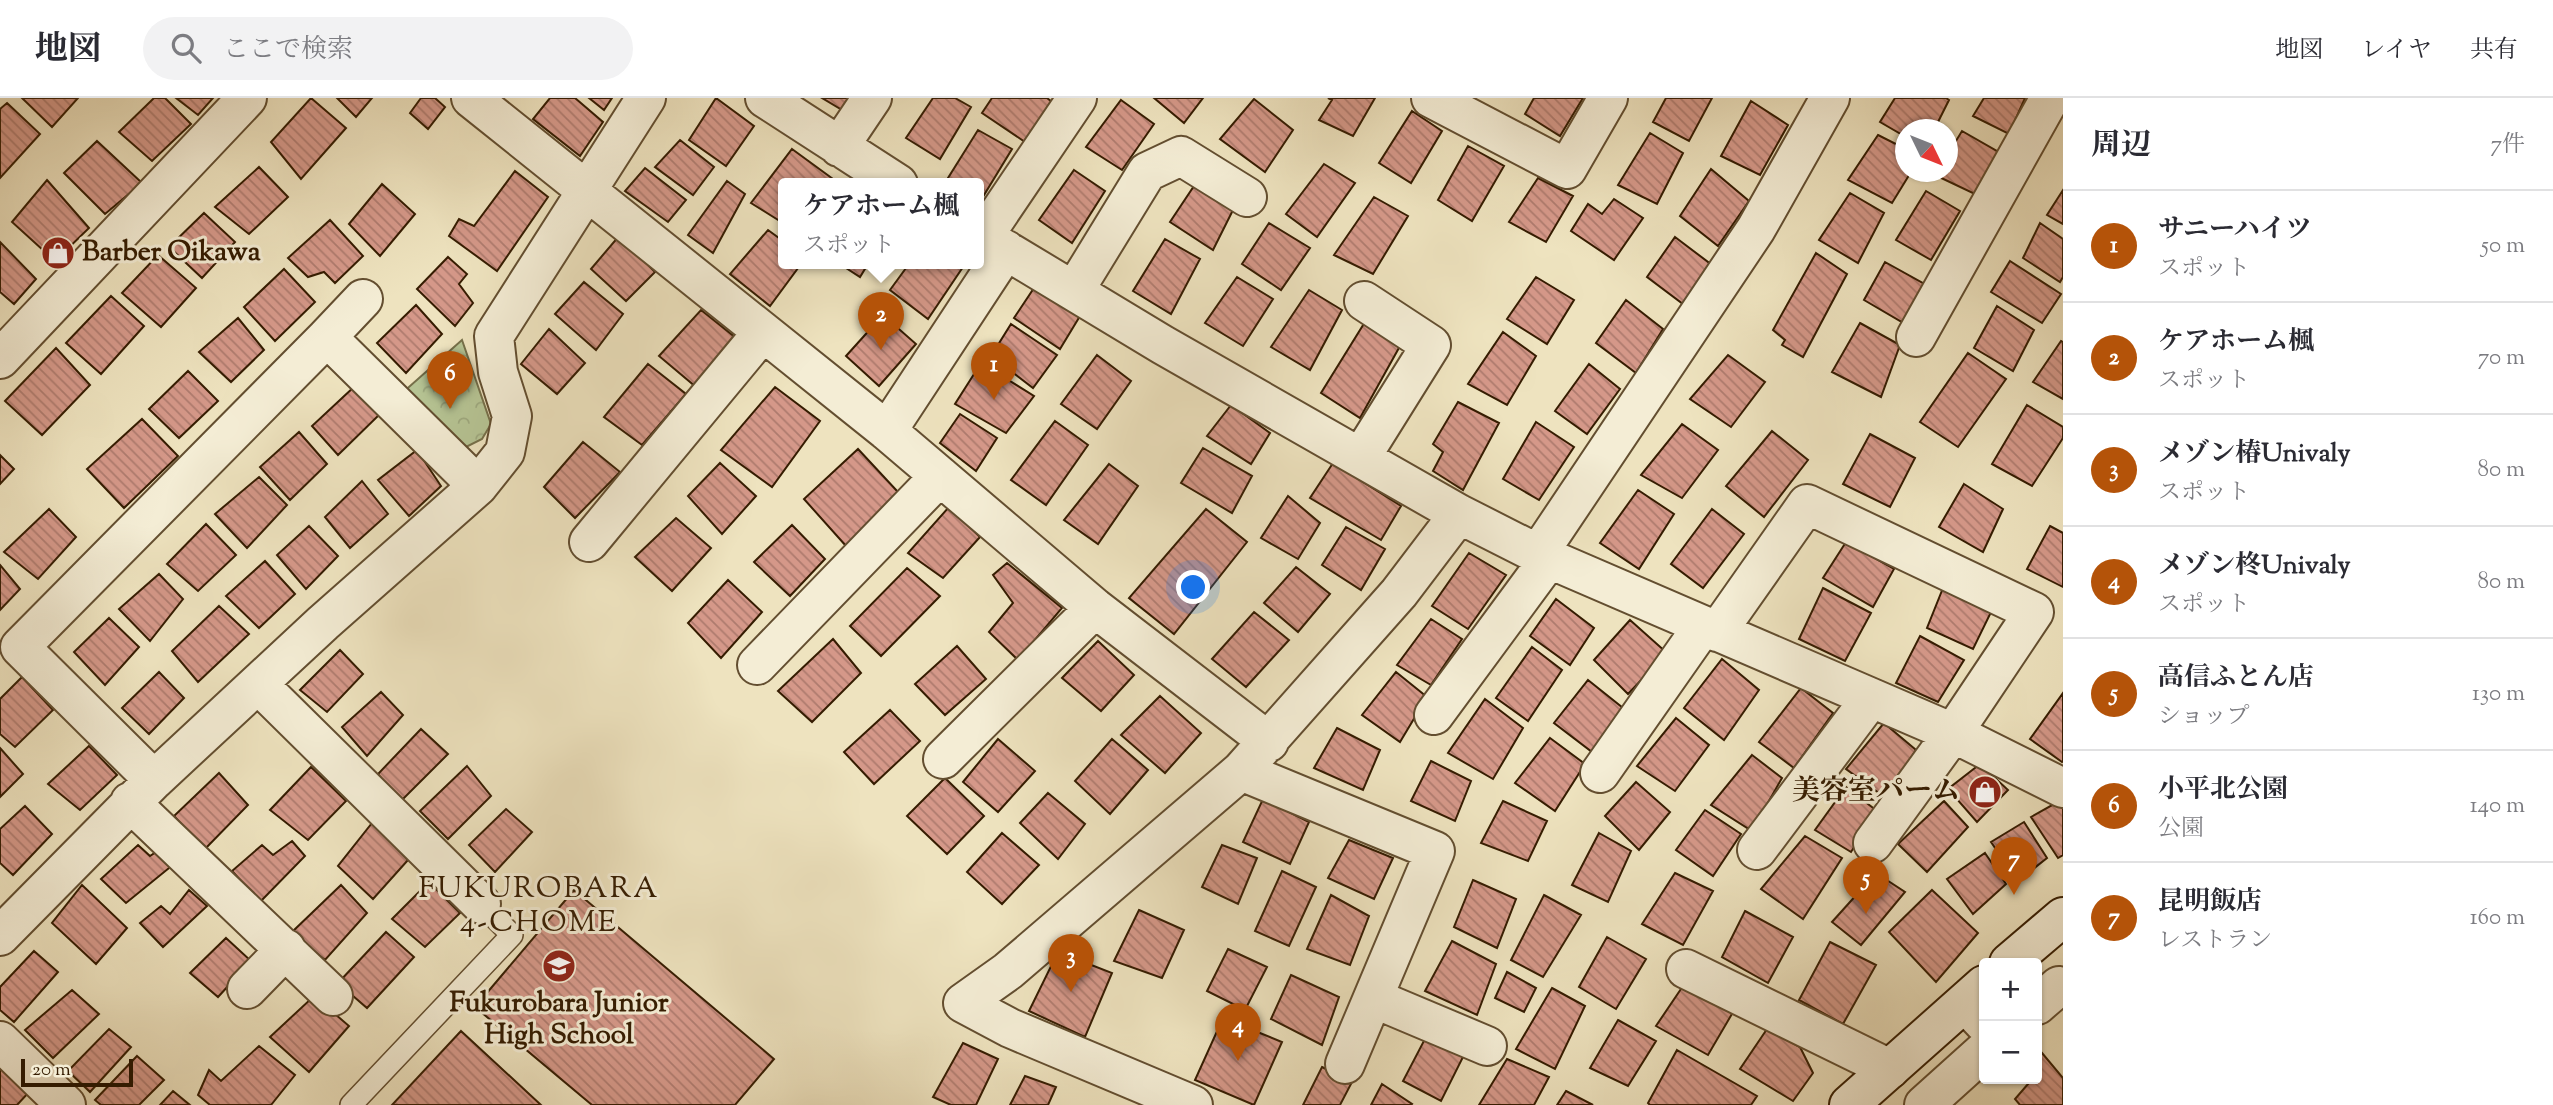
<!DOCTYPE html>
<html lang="ja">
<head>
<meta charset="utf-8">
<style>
  :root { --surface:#fff; --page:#f2f2f3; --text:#2b2b33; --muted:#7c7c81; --line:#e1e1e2; --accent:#b45309 }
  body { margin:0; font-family:"Sorts Mill Goudy","Noto Serif JP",serif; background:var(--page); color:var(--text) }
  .controls { position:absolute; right:21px; bottom:21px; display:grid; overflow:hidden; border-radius:7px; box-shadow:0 2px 5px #0004 }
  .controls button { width:63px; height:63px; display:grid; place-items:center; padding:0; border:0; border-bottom:2px solid var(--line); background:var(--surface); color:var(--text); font:35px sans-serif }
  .compass { position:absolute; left:1895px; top:21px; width:63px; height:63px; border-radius:50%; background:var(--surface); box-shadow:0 2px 5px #0004; rotate:133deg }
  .scale { position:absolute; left:21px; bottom:18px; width:112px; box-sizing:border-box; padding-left:7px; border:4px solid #351c01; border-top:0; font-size:19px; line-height:24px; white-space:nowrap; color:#351c01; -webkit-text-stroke:5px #f4edd5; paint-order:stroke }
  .you { position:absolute; left:1194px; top:490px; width:24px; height:24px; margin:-18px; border:5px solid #fff; border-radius:50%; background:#1a73e8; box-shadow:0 0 0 10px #1a73e833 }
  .badge { display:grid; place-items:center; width:46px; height:46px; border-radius:50%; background:var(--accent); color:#fff; font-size:23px; font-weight:700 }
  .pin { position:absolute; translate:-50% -58px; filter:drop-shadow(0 2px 4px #0008) }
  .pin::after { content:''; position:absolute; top:37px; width:24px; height:21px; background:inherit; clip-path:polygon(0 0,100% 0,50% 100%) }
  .popup { position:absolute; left:778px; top:80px; width:206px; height:91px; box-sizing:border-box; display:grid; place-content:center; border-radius:7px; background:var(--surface); filter:drop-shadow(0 2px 5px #0005); font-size:23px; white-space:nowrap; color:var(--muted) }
  .popup b { font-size:26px; color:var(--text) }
  .popup::after { content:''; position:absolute; left:50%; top:100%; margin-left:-14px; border:14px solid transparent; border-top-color:var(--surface) }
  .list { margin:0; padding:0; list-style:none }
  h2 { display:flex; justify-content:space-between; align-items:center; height:91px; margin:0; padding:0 28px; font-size:30px }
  h2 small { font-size:23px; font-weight:400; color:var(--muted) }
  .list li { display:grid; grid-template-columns:46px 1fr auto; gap:21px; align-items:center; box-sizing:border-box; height:112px; padding:0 28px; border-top:2px solid var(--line) }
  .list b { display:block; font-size:26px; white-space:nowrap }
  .list p { margin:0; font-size:23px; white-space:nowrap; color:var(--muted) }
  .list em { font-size:23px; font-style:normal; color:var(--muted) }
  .icon { flex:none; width:38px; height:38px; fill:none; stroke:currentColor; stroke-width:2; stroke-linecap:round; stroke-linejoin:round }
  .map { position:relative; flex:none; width:2063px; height:1007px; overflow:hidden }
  header { display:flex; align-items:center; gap:42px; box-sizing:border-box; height:98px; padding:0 35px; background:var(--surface); border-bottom:2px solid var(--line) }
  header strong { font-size:33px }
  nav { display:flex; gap:38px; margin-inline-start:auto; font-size:24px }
  .search { width:490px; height:63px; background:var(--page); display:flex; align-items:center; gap:18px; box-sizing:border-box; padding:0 24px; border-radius:38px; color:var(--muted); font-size:26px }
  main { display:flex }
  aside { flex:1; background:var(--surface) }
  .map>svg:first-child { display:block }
  .park { fill:url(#park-crowns); stroke:#76704a; stroke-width:2 }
  .building { fill:url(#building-back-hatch); stroke:#351c01; stroke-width:2 }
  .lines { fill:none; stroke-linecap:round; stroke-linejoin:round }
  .lane-casing { stroke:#634e30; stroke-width:24 }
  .street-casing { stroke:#634e30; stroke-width:42 }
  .secondary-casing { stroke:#351c01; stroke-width:42 }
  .lane { stroke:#f4edd5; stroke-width:21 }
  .street { stroke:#f4edd5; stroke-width:38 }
  .secondary { stroke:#f4edd5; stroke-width:38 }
  .labels { text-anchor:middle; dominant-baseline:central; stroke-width:6; stroke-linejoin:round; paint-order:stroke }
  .poi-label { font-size:28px; font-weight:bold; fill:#351c01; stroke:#f4edd5; text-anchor:start }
  .neighbourhood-label { font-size:30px; letter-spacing:2px; fill:#351c01; stroke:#f4edd5 }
</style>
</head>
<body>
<header>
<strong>地図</strong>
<div class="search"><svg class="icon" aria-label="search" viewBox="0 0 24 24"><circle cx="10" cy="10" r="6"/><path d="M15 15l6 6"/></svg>ここで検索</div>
<nav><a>地図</a><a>レイヤ</a><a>共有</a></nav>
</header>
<main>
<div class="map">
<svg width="2063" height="1007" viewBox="0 0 2063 1007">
  <defs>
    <pattern id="park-crowns" width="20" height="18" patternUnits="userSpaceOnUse" patternTransform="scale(1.75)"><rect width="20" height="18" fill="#b6c494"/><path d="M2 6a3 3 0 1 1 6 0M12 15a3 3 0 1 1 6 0" fill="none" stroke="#9da87e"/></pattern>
    <pattern id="building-back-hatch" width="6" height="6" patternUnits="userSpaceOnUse" patternTransform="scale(1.75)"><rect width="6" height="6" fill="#d59889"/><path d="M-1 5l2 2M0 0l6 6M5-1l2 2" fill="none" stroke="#ae7b6e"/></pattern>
  </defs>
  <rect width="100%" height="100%" fill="#eee3bf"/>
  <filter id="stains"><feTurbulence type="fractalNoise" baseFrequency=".00286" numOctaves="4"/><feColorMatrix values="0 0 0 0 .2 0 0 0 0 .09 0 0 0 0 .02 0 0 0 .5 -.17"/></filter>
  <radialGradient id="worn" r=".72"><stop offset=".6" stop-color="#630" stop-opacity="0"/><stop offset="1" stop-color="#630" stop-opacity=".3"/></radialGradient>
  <path class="park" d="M462,242L491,326L482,341L456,354L401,296Z"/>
  <path class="building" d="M22,0H78L52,29Z
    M154,0H165L191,26L152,63L119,34Z
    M176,0H213L198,17Z
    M311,0L346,30L301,81L271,44Z
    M337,0H372L356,19Z
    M421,0H435L445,9L428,31L410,15Z
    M550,0H575L603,24L580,58L533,21Z
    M589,0H612L604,12Z
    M716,0L754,28L726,68L689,42Z
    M822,0H850L842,12Z
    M933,0H955L971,9L940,61L906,40Z
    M992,0H1047L1052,4L1028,46L982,15Z
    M1154,0H1203L1184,25Z
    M1328,0H1375L1353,38L1319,22L1332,2Z
    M1534,0H1583L1560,38L1525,16Z
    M1666,0H1712L1689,43L1653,24Z
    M1895,0H1946L1949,2L1934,32H1906V39L1880,24Z
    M1984,0H2025L2009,36L1973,18Z
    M1254,1L1293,32L1265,74L1220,41Z
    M1121,2L1154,26L1122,72L1086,49Z
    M1751,3L1788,27L1760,77L1721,58Z
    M7,5L40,36L0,80V11Z
    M1412,13L1442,33L1411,85L1379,65Z
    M978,32L1012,51L981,102L979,86H957L948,80Z
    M1962,33L2002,56L1979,98L1935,77L1937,74H1948V56Z
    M1650,35L1683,55L1657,106L1618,87Z
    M1878,37L1906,51V74H1911L1892,105L1848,82Z
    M680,42L714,69L693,97L655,69Z
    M97,43L142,85L105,116L64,75Z
    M1468,48L1504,68L1472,123L1438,102Z
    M792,51L833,81L830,86H783V125L751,105Z
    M1324,66L1355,85L1317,139L1286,116Z
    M259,69L288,99L249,136L215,109Z
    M645,70L686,102L668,124L625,93Z
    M1711,71L1749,103L1718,148L1680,118Z
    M1074,72L1105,93L1072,145L1039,122Z
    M515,73L548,99L497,173L449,138L459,121L474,128Z
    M1538,80L1573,98L1546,144L1509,124Z
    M47,82L89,130L55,163L12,124Z
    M727,83L745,96L713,155L688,137Z
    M1196,85L1233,112L1213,152L1170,124Z
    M382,86L415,116L380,158L349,126Z
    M2063,92V126L2047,117Z
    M1926,93L1960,113L1931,162L1896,142Z
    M1850,95L1884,115L1858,165L1819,142Z
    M1374,99L1408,118L1373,176L1334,157Z
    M1614,101L1643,120L1614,162L1571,133L1588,106L1602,116Z
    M204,115L235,144L202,180L169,149Z
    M330,122L363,158L335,185L324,174L308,179L288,160Z
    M1269,125L1310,150L1281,192L1242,166Z
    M2040,125L2063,141V179L2060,184L2023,160Z
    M768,132L783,143V166H801L770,208L730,176Z
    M619,138L655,174L626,203L591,171Z
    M1675,139L1712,167L1683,206L1647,179Z
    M1165,141L1200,161L1171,216L1133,193Z
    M0,144L36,181L14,206L0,194Z
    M1816,155L1847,176L1803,259L1782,247L1785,242L1773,232Z
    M158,157L196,190L161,229L122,195Z
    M448,159L467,176L459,186L473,205L455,228L417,191Z
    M2010,163L2061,196L2042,225L1991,194Z
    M1885,164L1928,188L1907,227L1864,202Z
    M840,166H868L860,179Z
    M909,166H965L928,221L890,192Z
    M284,171L315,204L275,243L244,209Z
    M1237,179L1273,201L1243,248L1205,225Z
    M1536,179L1574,202L1547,246L1507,221Z
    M584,184L623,216L596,252L555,216Z
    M1036,187L1080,218L1060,251L1014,220Z
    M1309,192L1342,212L1310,272L1271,249Z
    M111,198L144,228L101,276L66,245Z
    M1626,202L1663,231L1636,275L1596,245Z
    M416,207L442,236L406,275L377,245Z
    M1997,208L2034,232L2013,273L1974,250Z
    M701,212L736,240L696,289L659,258Z
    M883,217L916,246L879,288L846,258Z
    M238,220L264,252L231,284L199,254Z
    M1365,224L1400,248L1360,320L1321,295Z
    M1860,225L1900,247L1881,299L1832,274Z
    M1011,226L1057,257L1033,290L991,258Z
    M549,231L585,265L557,296L521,266Z
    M1503,234L1536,258L1507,307L1468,286Z
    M2061,243L2063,244V301L2033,284Z
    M56,250L90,287L42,337L5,303Z
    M1968,255L2006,281L1958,349L1920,324Z
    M1097,257L1131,283L1097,331L1061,306Z
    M1728,257L1765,284L1731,329L1690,301Z
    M981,265L1034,298L1006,335L955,306Z
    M648,266L686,296L642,347L604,319Z
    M1589,266L1620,291L1587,336L1555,313Z
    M188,273L218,303L179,340L149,311Z
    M355,288L380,316L338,357L312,328Z
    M775,289L820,323L772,389L721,352Z
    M1458,304L1499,325L1463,392L1433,373L1443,354L1433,346Z
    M1231,307L1270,335L1251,366L1207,338Z
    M2027,307L2063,329V340L2032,388L1992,366Z
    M960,316L997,340L976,373L940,345Z
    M142,321L178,358L124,410L87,371Z
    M1055,323L1088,347L1046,407L1011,382Z
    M1536,324L1574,349L1539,402L1503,381Z
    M1682,326L1718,352L1682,400L1641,377Z
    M1772,333L1808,362L1764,419L1726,388Z
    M299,334L327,366L290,402L260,369Z
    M1870,336L1915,360L1890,409L1843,386Z
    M583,344L620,374L575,420L544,389Z
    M1203,350L1252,378L1232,415L1181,385Z
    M858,351L898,394L846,448L804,401Z
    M417,352L441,388L409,418L378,382Z
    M0,357L14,371L0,386Z
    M720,365L756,398L722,436L688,398Z
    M1333,365L1401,408L1381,442L1310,400Z
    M1109,366L1138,388L1098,446L1064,422Z
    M259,379L287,407L247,450L215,416Z
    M362,383L388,416L350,450L325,419Z
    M1964,386L2003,411L1983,454L1939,429Z
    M1638,392L1674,416L1639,471L1600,445Z
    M1288,398L1320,425L1298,461L1261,440Z
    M949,409L980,439L943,480L908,455Z
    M49,411L76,439L38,481L4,454Z
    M1206,411L1247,444L1174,536L1129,500Z
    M1712,411L1744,436L1703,490L1671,466Z
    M676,420L711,450L672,493L635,459Z
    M206,426L236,457L198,493L167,466Z
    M792,427L825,461L790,498L754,464Z
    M309,428L338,458L306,491L277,457Z
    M2050,428L2063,435V489L2027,471Z
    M1346,429L1385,451L1361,492L1322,467Z
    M1846,444L1894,471L1873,509L1823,480Z
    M1469,455L1506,477L1468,531L1432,508Z
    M265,463L295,496L259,530L226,498Z
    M1007,465L1062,510L1018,562L989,534L1013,505L993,477Z
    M0,467L20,491L0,512Z
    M1296,469L1330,496L1298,534L1264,505Z
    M907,470L940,498L881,558L850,528Z
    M159,476L183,501L150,543L119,511Z
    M728,482L762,514L721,560L688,525Z
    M1945,485L1994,508L1973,551L1927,530Z
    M1823,490L1871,515L1845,563L1799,541Z
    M1556,501L1594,530L1570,567L1530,538Z
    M219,508L249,536L198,584L172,553Z
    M1254,514L1289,542L1246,589L1212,561Z
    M109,520L139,549L105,587L74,554Z
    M1431,521L1462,541L1431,587L1397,567Z
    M1630,522L1667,555L1628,596L1594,562Z
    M1920,538L1964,562L1938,604L1896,585Z
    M833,541L861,575L812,624L778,593Z
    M1098,543L1134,577L1101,613L1062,580Z
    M957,548L986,581L945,617L915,586Z
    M1532,549L1562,572L1528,623L1496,600Z
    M340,552L363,576L327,614L300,592Z
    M1722,561L1759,592L1724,642L1684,610Z
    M159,574L184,600L149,636L122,610Z
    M1396,574L1427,599L1400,644L1362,617Z
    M22,579L53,612L15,649L0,636V601Z
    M1588,582L1628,614L1596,657L1554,625Z
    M1801,590L1833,615L1794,670L1759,644Z
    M381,594L403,617L367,658L342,629Z
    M2063,595V663L2062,664L2030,641Z
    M1160,598L1201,635L1165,675L1121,637Z
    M1485,601L1523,630L1493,681L1448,655Z
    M890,612L920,643L874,686L844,654Z
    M1676,620L1709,647L1675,693L1637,668Z
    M1884,625L1916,652L1886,700L1846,671Z
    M1337,630L1380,652L1363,692L1314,670Z
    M421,631L448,656L400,704L378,676Z
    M1550,640L1585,666L1555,713L1515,685Z
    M998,641L1035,673L998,714L963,684Z
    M1112,641L1148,672L1110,716L1075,683Z
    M89,648L117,677L80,712L48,686Z
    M0,650L23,676L0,699Z
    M1752,657L1782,680L1752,733L1711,707Z
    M1431,663L1471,683L1455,723L1411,703Z
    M1980,666L2008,692L1977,724L1948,691Z
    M467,668L491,698L448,741L420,713Z
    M311,669L346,703L308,742L270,712Z
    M219,675L248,707L204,752L174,718Z
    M945,680L984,718L947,756L907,718Z
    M1636,684L1670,714L1639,752L1605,718Z
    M1846,689L1877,713L1851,754L1815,732Z
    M1048,695L1085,726L1058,761L1020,725Z
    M1263,701L1309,724L1290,766L1243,744Z
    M2063,701V757L2058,760L2031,719Z
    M1503,703L1547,723L1528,763L1481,745Z
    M1944,703L1968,729L1927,774L1898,746Z
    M25,708L52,736L13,777L0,765V731Z
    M506,711L532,734L495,774L469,747Z
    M1705,712L1741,736L1713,778L1676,752Z
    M2024,724L2047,760L2018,783L1991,744Z
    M372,725L408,762L373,801L338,768Z
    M1002,735L1039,767L1002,806L967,774Z
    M1599,735L1631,753L1608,804L1572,787Z
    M1805,738L1842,760L1803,821L1761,791Z
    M1349,742L1393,760L1374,801L1328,780Z
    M292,743L305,758L260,804L232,773L262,747L273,757Z
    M138,747L150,758L159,752L174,766L126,805L101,781Z
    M1222,747L1257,760L1238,806L1202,789Z
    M1985,755L2006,786L1973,816L1947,781Z
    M1282,773L1316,789L1289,848L1255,833Z
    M1675,775L1713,793L1683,847L1642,826Z
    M1876,775L1905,794L1861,847L1832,824Z
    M1473,782L1516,801L1497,850L1454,829Z
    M429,784L460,815L425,849L392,821Z
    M82,787L127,830L96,866L52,825Z
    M341,787L367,815L325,862L291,835Z
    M189,792L207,808L163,849L140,825L161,808L170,816Z
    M574,792L774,961L735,1007H592L475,909Z
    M1932,792L1978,835L1936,884L1889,834Z
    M1331,797L1369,818L1350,867L1307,851Z
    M1544,797L1581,817L1543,879L1511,862Z
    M1139,812L1184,832L1162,880L1114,863Z
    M1745,813L1793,839L1768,885L1722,859Z
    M386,834L414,859L367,910L338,885Z
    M1607,839L1646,861L1616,911L1579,889Z
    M226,840L251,863L218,899L190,875Z
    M1452,843L1496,866L1477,917L1425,893Z
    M1830,844L1876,867L1843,926L1799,902Z
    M1228,851L1267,869L1245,912L1207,893Z
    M34,853L58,874L14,924L0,912V889Z
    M1058,854L1112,875L1085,939L1029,913Z
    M1507,874L1536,890L1524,914L1495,900Z
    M1291,877L1339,899L1322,947L1271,921Z
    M1687,882L1736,909L1708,957L1656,928Z
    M1552,890L1585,908L1555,971L1516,951Z
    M72,892L99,916L53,960L25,932Z
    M314,898L349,928L309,974L270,939Z
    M1223,920L1282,944L1254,1007L1195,982Z
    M1618,922L1656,943L1628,988L1590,970Z
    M109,931L131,949L90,994L68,973Z
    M1767,931L1800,949L1813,975L1793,1003L1740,971Z
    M461,933L541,1007H392Z
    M1427,937L1464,957L1441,1003L1403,983Z
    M963,945L998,961L976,1007H951L933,999Z
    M259,948L295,977L271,1007H210L198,997L209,972L221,983Z
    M2037,949L2063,980V1007H2020L2015,1001L2028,986L2022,981H2037Z
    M1677,952L1757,998L1751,1007H1650L1648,1005Z
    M137,958L164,982L139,1007H101L95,1002Z
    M1507,961L1549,979L1534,1007H1479Z
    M0,963L30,993L17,1007H0Z
    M1322,969L1352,984L1340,1007H1303Z
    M1025,978L1056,989L1048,1007H1010Z
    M1382,986L1412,1006L1411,1007H1371Z
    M173,993L190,1007H160Z
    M1566,993L1593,1007H1557Z"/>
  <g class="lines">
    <defs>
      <path id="lane" d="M351,1007L512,837L481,806"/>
      <path id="street" d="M471,0L887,333L1095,510L1269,644
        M765,0L898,86
        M1431,0L1567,71L1608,0
        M839,49L872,0
        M979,136L1163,247L1459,416L1538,456L1953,635L2063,690
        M983,139L1077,0
        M1074,193L1147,74L1181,58L1247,99
        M327,239L363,201
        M1916,239L2050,0
        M0,261L247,0
        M887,333L1006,152
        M1361,359L1431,247L1364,203
        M589,444L762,235
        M1538,456L1756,131L1830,0
        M1717,534L1807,406L2034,514L1953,635L1873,745
        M757,567L940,378
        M258,586L481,806
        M1434,617L1549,461
        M943,661L1095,510
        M1241,673L1435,753L1345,966
        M1600,675L1703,528
        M154,682L20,549L327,239L478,388
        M130,704L333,898
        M1757,752L1871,600
        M0,838L154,682L323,525L478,388L505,354L512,318L498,274L494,238L646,0
        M1686,871L1890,971
        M247,891L286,851
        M1373,900L1487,948
        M1965,905L1984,925
        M2037,907L2059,888
        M0,943L66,1007
        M1193,1007L1010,930L963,905L1008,873L1241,673L1399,495L1459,416
        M1924,1007L1984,953"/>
      <path id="secondary" d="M2009,865L2063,819
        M1849,1007L1984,887"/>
    </defs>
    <use href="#lane" class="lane-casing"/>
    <use href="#street" class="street-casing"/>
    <use href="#secondary" class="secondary-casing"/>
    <use href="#lane" class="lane"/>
    <use href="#street" class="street"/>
    <use href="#secondary" class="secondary"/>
  </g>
  <defs>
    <symbol id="shop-disc" viewBox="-11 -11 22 22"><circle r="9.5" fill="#8f2418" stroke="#f4edd5"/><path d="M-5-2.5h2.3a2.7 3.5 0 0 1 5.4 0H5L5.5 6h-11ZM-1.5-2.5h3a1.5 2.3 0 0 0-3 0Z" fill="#fff"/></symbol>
    <symbol id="school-disc" viewBox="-11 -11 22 22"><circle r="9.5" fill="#8f2418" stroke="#f4edd5"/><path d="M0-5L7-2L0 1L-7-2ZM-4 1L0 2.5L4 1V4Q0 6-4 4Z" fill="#fff"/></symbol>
  </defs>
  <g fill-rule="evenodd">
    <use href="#shop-disc" x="39" y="136" width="38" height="38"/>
    <use href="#shop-disc" x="1966" y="675" width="38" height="38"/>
    <use href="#school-disc" x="540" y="849" width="38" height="38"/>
  </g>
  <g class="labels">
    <g class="poi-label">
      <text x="82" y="155">Barber Oikawa</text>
      <text x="1960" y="694" text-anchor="end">美容室パーム</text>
      <text x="559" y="906" text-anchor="middle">Fukurobara Junior<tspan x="559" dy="32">High School</tspan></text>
    </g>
    <g class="neighbourhood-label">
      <text x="539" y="791">FUKUROBARA<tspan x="539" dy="34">4-CHOME</tspan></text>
    </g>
  </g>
  <rect width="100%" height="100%" filter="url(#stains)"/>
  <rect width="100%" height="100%" fill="url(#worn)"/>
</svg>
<div class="controls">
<button>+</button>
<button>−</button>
</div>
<svg class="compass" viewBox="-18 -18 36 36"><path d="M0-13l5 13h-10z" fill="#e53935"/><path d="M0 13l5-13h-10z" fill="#7c7c81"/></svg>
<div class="scale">20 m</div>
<div class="you"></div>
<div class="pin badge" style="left:994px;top:302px">1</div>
<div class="pin badge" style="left:881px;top:252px">2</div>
<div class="popup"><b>ケアホーム楓</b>スポット</div>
<div class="pin badge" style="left:1071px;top:894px">3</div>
<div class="pin badge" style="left:1238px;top:963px">4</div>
<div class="pin badge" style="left:1866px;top:816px">5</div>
<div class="pin badge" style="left:450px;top:311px">6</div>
<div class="pin badge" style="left:2014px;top:797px">7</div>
</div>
<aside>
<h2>周辺<small>7件</small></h2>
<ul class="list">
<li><span class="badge">1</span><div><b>サニーハイツ</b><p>スポット</p></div><em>50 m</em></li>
<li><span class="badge">2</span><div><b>ケアホーム楓</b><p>スポット</p></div><em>70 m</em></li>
<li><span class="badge">3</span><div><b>メゾン椿Univaly</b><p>スポット</p></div><em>80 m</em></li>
<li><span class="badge">4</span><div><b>メゾン柊Univaly</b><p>スポット</p></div><em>80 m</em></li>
<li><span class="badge">5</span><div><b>高信ふとん店</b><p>ショップ</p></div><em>130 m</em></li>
<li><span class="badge">6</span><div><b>小平北公園</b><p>公園</p></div><em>140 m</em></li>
<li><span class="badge">7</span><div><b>昆明飯店</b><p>レストラン</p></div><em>160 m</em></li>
</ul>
</aside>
</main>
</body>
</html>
